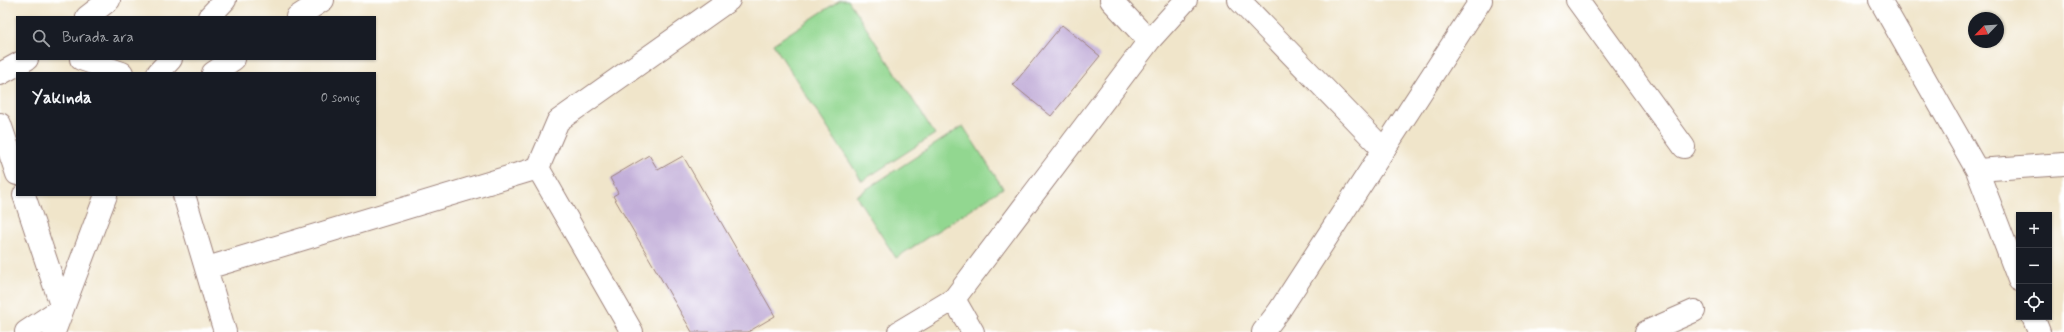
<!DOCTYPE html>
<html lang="tr">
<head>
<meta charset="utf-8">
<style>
  :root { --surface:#171b24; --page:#20242c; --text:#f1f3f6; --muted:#9ea1a6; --line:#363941 }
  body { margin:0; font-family:Mynerve,sans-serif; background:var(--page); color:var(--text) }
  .controls { position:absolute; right:12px; bottom:12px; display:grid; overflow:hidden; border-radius:0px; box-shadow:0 1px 3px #0004 }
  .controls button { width:36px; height:36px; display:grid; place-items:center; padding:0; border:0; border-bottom:1px solid var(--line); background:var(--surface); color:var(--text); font:20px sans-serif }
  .compass { position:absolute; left:1968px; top:12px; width:36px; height:36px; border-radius:50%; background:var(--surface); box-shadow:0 1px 3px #0004; rotate:245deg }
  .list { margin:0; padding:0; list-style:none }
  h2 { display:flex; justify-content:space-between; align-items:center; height:52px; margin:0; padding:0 16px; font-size:17px }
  h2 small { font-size:13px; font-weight:400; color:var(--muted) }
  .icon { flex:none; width:22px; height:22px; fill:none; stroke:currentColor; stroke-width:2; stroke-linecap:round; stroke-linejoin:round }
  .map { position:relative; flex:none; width:2064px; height:332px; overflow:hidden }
  .search { position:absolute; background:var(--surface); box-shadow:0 1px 3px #0004; left:16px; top:16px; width:360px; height:44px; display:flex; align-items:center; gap:10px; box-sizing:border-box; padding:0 14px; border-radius:0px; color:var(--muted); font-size:15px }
  .panel { position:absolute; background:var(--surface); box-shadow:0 1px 3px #0004; left:16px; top:72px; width:360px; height:124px; border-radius:0px }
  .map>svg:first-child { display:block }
  .green { fill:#92d790; stroke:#6e7b5e }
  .building { fill:#c2afd9 }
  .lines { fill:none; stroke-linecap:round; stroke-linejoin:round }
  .minor-casing { stroke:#9d827a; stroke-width:24 }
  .minor { stroke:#fff; stroke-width:22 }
</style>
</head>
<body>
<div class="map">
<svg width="2064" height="332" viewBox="0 0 2064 332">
  <rect width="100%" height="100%" fill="#fff"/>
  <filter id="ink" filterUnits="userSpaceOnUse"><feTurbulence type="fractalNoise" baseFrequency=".025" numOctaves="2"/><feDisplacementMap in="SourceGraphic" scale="8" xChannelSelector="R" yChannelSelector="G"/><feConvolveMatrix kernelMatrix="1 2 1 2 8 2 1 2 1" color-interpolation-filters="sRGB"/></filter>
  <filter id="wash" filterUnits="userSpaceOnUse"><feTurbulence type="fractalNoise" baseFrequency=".012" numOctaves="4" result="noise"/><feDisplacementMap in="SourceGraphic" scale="16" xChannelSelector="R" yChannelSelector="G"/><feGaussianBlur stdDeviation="0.9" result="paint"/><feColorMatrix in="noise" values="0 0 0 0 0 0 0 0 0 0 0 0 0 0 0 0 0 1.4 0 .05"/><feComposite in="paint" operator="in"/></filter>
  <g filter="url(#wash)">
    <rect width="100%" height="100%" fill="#f0e5ca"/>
    <path class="green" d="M840,0H848L935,134L862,181L773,44Z
      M963,126L1003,188L896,258L856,196Z"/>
    <g id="blocks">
      <path class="building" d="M1062,25L1100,56L1051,116L1013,85Z
        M649,155L658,170L683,156L775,316L748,332H692L613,196L618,193L610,178Z"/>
    </g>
  </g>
  <g filter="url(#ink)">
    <use href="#blocks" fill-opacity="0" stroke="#9d827a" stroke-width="1"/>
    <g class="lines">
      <defs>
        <path id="minor" d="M1239,0L1384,150
          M1577,0L1684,147
          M1880,0L1977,170L2019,280
          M87,17L109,0
          M209,17L225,0
          M297,17L323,0
          M1149,41L1186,0
          M81,59L122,73
          M158,73L171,59
          M213,73L234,59
          M0,74L27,59
          M0,124L17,174
          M538,168L632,332
          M1977,170L2064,164
          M24,195L62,308
          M184,195L225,332
          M207,268L538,168L558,121L729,0
          M954,299L973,332
          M2033,317L2039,332
          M26,332L62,308
          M54,332L106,195
          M899,332L954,299L1149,41L1111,0
          M1263,332L1279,311L1481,0
          M1646,332L1694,311"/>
      </defs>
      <use href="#minor" class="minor-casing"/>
      <use href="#minor" class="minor"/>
    </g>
  </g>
</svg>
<div class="controls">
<button>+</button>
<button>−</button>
<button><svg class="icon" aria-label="locate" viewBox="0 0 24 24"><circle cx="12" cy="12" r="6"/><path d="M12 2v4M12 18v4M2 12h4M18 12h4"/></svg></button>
</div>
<svg class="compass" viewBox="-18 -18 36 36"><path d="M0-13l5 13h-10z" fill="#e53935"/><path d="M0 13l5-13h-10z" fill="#9ea1a6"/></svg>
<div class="search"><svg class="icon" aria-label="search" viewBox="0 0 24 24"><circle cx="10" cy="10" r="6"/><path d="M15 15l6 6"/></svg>Burada ara</div>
<section class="panel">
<h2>Yakında<small>0 sonuç</small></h2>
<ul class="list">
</ul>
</section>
</div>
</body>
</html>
